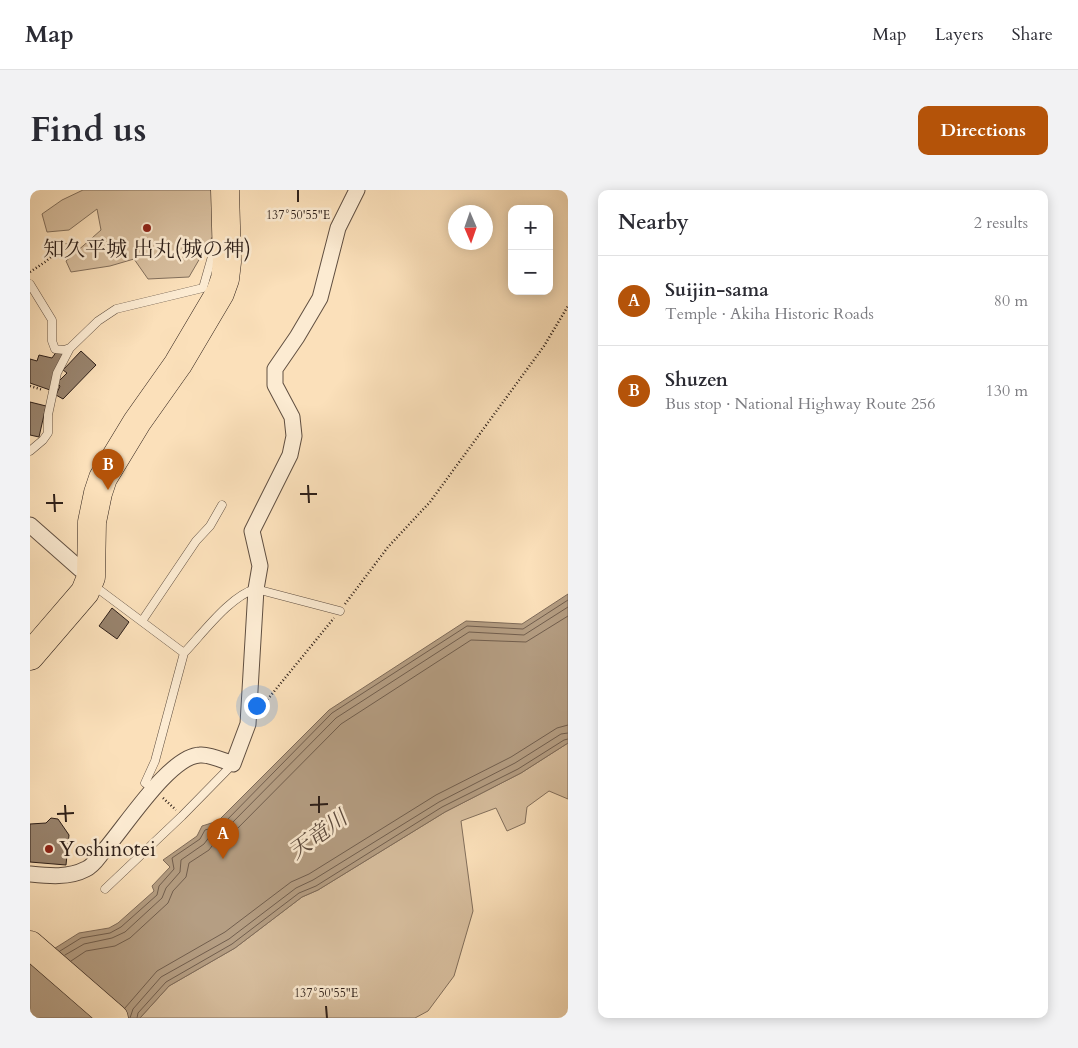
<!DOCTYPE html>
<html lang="en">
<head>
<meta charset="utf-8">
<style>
  :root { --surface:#fff; --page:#f2f2f3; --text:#2b2b33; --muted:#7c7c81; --line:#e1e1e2; --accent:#b45309 }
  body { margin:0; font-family:Cardo,"Noto Serif JP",serif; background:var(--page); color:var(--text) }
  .controls { position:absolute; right:15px; top:15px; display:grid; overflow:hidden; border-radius:10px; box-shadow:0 2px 12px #0003 }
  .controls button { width:45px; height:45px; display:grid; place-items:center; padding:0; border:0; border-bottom:1px solid var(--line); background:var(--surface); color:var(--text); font:25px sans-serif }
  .compass { position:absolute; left:418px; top:15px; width:45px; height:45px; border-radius:50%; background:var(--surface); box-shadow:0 2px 12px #0003; rotate:178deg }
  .you { position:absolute; left:226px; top:515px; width:18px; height:18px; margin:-12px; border:4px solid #fff; border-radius:50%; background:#1a73e8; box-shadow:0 0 0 8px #1a73e833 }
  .badge { display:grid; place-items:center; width:32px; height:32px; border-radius:50%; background:var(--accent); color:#fff; font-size:16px; font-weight:700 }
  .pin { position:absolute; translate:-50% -41px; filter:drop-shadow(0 1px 2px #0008) }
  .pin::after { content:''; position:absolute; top:26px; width:18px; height:15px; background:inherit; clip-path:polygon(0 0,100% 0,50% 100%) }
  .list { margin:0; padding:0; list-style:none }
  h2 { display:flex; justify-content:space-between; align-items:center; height:65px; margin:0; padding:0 20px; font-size:21px }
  h2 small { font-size:16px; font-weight:400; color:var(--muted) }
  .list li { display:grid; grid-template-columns:32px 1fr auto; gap:15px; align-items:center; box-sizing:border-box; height:90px; padding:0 20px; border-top:1px solid var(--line) }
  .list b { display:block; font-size:19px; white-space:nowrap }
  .list p { margin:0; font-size:16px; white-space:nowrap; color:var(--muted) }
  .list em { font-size:16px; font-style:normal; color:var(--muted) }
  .map { position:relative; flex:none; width:538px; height:828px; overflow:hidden; border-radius:10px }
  header { display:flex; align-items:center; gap:30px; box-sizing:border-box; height:70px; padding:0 25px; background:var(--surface); border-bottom:1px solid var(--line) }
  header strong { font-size:24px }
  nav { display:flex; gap:28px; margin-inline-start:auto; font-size:18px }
  .intro { display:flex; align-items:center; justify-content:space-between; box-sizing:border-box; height:120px; padding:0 30px }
  h1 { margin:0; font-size:35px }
  .button { padding:12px 22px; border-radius:10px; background:var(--accent); color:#fff; font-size:18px; font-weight:700 }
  main { display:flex; gap:30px; padding:0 30px }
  aside { flex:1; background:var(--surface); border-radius:10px; box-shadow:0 2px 12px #0003 }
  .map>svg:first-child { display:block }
  .green { fill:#d8bf9f; stroke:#826f5c }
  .water { fill:#b59e83; stroke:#7f6b59 }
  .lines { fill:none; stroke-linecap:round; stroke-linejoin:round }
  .shore { stroke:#715e4e; stroke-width:1 }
  .building { fill:#98836d; stroke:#2d1f19 }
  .lane-casing { stroke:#604f41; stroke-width:9 }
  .street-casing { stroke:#604f41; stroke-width:17 }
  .highway-casing { stroke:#2d1f19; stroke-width:29 }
  .path { stroke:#2d1f19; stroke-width:2.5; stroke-dasharray:1 2.5; stroke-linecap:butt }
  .lane { stroke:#fcebd2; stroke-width:8 }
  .street { stroke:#fcebd2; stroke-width:15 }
  .highway { stroke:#fbe0ba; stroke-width:28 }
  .ticks { fill:none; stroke:#2d1f19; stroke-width:2 }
  .poi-dot { fill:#8f2418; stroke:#fcebd2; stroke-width:2 }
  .labels { text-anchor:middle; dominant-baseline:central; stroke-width:5; stroke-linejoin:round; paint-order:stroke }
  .poi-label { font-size:21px; fill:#2d1f19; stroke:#fcebd2 }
  .water-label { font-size:22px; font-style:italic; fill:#5d4b3e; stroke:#fcebd2 }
  .ticks-label { font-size:12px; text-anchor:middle; fill:#2d1f19; stroke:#fcebd2; stroke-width:5; stroke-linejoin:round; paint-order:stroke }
</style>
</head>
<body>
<header>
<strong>Map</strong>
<nav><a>Map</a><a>Layers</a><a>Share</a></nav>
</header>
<div class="intro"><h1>Find us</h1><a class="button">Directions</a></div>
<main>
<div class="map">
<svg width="538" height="828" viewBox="0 0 538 828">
  <rect width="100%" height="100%" fill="#fbe0ba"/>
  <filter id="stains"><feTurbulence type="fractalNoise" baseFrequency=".004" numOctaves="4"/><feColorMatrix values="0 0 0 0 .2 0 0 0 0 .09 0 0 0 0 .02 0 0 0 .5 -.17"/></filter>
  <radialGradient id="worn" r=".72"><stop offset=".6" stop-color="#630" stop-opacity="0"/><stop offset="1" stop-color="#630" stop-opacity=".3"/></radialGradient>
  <path class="green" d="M53,0H182L184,44L159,87L118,89L104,69L80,76L41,82L36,71L71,40L67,19L39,40L17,42L12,24L32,10Z
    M538,553V609L519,601L497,617L495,633L477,641L466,618L431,631L443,721L424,786L398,821L385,828H110L139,796L205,758L272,707L288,700L415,622L491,583Z"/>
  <path class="water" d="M538,404V553L491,583L415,622L288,700L272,707L205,758L139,796L110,828H0V774L49,743L79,738L88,733L124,701L122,696L140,677L133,670L167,646L172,636L188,631L299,520L436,431L492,434Z"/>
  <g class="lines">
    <path class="shore" d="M30,761L51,748L80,743L91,737L127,705L129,696L144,679L142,668L170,649L175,640L192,635L302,523L437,436L493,439L538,410
      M35,765L54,754L82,748L95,742L132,708L136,698L150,682L151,670L174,654L180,646L196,639L306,528L439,442L494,445L538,417
      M41,771L56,761L85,756L100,748L138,713L143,701L156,687L159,673L179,660L185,652L201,645L311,534L441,450L496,452L538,426
      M95,818L127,781L195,742L261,692L279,684L406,605L481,567L527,538L538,535
      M100,828L103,819L131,787L199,749L266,698L283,690L409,612L485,573L531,544L538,543
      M107,828L108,823L136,792L202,754L269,703L286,696L412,617L488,579L534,550L538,549"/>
  </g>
  <path class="building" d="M27,161L35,165L20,200L0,193V169L7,171L9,165L22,168Z
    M51,161L66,175L33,209L26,205L30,196L27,193L37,183L33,180Z
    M0,212L16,216L9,247L0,245Z
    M82,418L99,432L87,449L69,436Z
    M21,628L28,629L39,645L36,675L0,672V634L16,633Z"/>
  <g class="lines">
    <defs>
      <path id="lane" d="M0,94L22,130V151L25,159L34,160L40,158L68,131L86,119L173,98L183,63L189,55
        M0,261L13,250L18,243V225L27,183L40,158
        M63,395L154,463L125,571L115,593L124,599
        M112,431L166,351L180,336L192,315
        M154,463C173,443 201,405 226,399L310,421
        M75,699L152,626L203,574"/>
      <path id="street" d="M0,335L50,379L61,382
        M0,684C19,686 39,688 56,679C63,676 68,668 72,663C94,639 139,566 170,565C180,564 194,571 203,574L218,534L226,399L230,376L222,341L260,265L264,246L262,227L245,195V179L267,147L290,108L308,38L327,0"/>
      <path id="highway" d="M0,466L55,402L61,387L62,332L68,303L73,288L107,232L148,174L190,103L195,89L197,72L195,0
        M0,755L84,828"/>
    </defs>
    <use href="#lane" class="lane-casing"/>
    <use href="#street" class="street-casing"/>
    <use href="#highway" class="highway-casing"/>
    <path class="path" d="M0,82L15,72L37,54
      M0,196L13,200
      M315,414L358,357L400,312L514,156L538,116
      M233,515L304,428
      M133,608L146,620"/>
    <use href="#lane" class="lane"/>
    <use href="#street" class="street"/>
    <use href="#highway" class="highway"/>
  </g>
  <path class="ticks" d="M268,0V12M278,295L279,313M24,304L25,322M270,304H287M16,313H33M289,606V623M35,615L36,632M280,615L298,614M27,624L44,623M296,816L297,828"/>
  <g class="poi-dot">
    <circle cx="117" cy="38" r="5"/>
    <circle cx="19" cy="659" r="5"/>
  </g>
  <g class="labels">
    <g class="poi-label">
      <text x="117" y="59">知久平城 出丸(城の神)</text>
      <text x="29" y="659" text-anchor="start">Yoshinotei</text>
    </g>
    <g class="water-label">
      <text transform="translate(288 645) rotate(-36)">天竜川</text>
    </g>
  </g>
  <g class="ticks-label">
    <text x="268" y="29">137°50'55"E</text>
    <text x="296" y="807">137°50'55"E</text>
  </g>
  <rect width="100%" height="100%" filter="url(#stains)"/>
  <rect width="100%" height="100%" fill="url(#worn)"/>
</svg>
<div class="controls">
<button>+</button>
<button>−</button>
</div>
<svg class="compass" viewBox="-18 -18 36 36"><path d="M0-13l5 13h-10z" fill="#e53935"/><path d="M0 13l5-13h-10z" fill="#7c7c81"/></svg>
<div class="you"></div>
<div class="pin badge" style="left:193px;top:669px">A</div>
<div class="pin badge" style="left:78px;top:300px">B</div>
</div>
<aside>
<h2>Nearby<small>2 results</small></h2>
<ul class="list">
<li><span class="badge">A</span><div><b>Suijin-sama</b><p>Temple · Akiha Historic Roads</p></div><em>80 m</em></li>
<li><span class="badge">B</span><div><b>Shuzen</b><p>Bus stop · National Highway Route 256</p></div><em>130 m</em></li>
</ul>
</aside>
</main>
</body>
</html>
